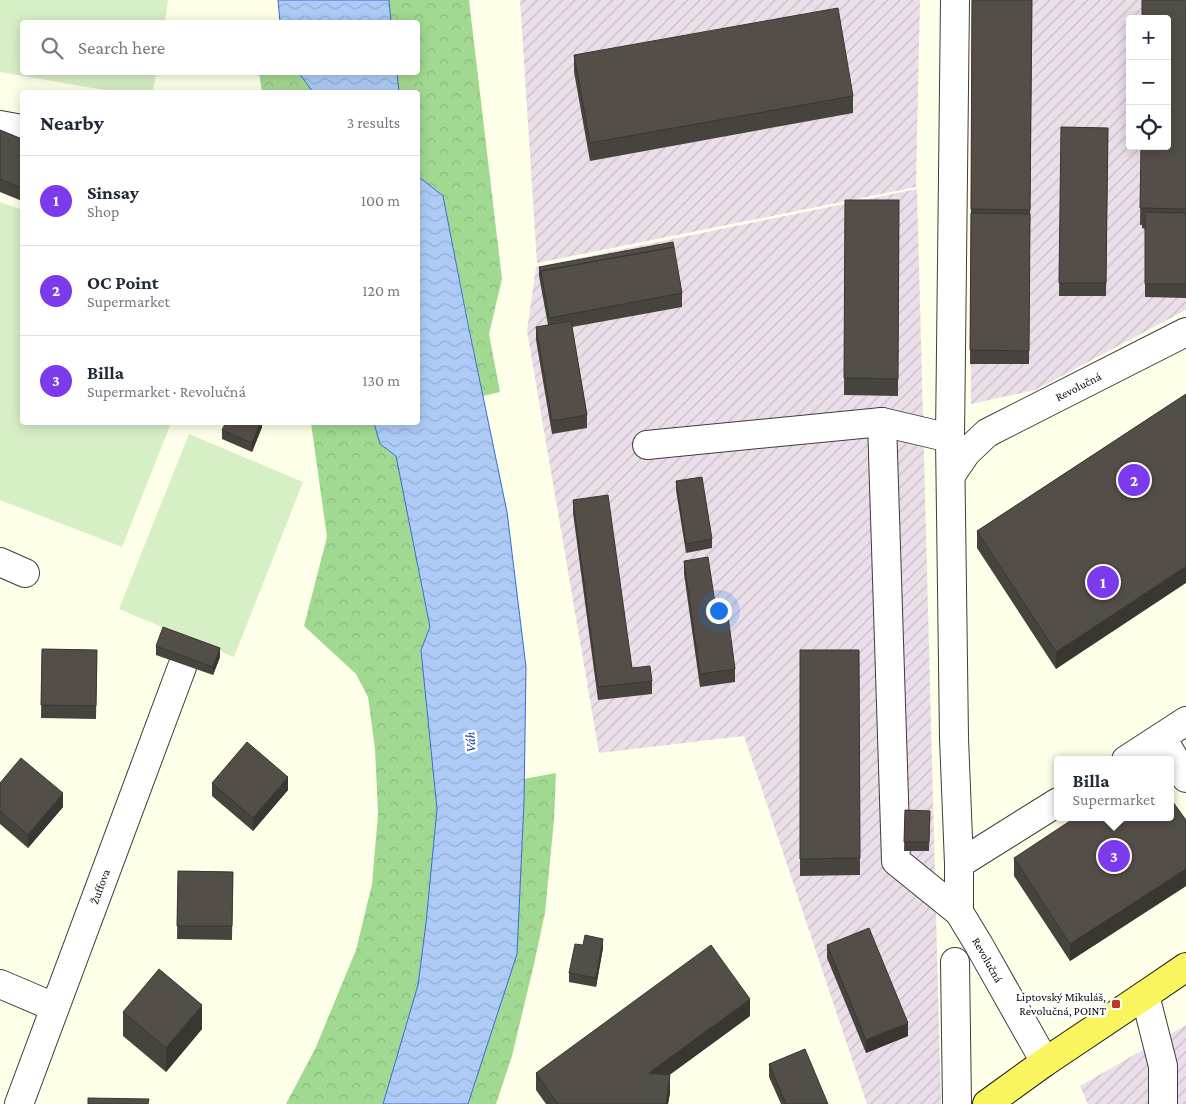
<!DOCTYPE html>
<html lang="en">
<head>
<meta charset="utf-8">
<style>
  :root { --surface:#fff; --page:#f2f2f3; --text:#1f2937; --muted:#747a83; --line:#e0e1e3; --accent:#7c3aed }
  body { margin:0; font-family:"Crimson Pro",serif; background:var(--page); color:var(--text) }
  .controls { position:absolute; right:15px; top:15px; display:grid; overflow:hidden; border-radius:5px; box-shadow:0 2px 12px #0003 }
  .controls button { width:45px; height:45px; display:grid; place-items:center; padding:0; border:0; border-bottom:1px solid var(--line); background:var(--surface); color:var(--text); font:25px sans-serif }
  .you { position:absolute; left:718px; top:610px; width:18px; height:18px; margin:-12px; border:4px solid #fff; border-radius:50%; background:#1a73e8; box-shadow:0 0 0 8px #1a73e833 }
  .badge { display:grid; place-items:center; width:32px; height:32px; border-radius:50%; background:var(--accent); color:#fff; font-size:16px; font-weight:700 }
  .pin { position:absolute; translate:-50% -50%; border:2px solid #fff; box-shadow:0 1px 5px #0006 }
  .popup { position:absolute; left:1054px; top:756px; width:120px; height:65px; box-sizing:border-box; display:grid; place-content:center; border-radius:5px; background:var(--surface); filter:drop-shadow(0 1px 4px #0005); font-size:16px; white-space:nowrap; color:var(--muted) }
  .popup b { font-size:19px; color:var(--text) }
  .popup::after { content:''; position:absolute; left:50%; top:100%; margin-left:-10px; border:10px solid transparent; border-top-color:var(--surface) }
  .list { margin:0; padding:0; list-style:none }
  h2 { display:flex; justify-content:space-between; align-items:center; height:65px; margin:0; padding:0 20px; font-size:21px }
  h2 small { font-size:16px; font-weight:400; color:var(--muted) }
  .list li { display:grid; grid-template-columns:32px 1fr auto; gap:15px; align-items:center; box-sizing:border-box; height:90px; padding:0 20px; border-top:1px solid var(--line) }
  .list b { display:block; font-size:19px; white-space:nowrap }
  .list p { margin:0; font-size:16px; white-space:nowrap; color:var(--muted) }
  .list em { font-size:16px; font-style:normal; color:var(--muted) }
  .icon { flex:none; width:28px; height:28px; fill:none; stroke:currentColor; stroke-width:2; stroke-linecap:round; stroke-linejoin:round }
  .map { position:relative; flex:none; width:1186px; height:1104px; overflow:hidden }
  .search { position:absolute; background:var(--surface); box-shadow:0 2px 12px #0003; left:20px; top:20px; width:400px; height:55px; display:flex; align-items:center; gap:12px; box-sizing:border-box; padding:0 18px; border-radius:5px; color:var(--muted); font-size:19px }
  .panel { position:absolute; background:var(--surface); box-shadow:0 2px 12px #0003; left:20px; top:90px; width:400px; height:335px; border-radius:5px }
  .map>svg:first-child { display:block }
  .industrial { fill:url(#industrial-furrows); fill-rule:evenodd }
  .forest { fill:url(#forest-crowns) }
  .pitch { fill:#d7efc5 }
  .water { fill:url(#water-waves); stroke:#346ecd }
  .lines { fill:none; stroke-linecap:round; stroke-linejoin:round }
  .minor-casing { stroke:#3d3d3d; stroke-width:30 }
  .major-casing { stroke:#1b1b1b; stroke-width:30 }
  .minor { stroke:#fff; stroke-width:28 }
  .major { stroke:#f9f55e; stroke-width:28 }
  .wall { fill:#47433d }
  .shaded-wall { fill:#3a3732 }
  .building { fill:#534e47; stroke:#3a3732 }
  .poi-dot { fill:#ba3d23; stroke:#fff; stroke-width:2 }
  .labels { text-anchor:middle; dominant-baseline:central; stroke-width:5; stroke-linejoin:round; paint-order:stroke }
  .street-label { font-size:12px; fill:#0a0a0a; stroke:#fff }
  .poi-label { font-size:12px; fill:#0a0a0a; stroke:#fff; text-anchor:end }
  .water-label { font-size:14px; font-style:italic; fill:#15439b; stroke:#fff }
</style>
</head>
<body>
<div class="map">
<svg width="1186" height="1104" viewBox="0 0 1186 1104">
  <defs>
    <pattern id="industrial-furrows" width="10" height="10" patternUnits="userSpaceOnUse" patternTransform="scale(1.25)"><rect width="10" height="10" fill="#eadee9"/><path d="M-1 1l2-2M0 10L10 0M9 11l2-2" fill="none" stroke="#c7bdc6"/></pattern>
    <pattern id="forest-crowns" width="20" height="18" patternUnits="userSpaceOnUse" patternTransform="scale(1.25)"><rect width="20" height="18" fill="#a2d992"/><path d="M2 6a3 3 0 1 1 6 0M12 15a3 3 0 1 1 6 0" fill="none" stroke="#8ab97d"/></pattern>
    <pattern id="water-waves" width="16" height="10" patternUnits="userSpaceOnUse" patternTransform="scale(1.25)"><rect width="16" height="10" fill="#adcbf6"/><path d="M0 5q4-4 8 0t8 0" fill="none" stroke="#94add2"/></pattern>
  </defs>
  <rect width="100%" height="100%" fill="#feffe8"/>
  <path class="industrial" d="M520,0H920L916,187L537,263Z
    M971,0H1186V310L1035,390L971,404ZM1130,19H1167V146H1130Z
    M917,189L941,1104H867L744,736L599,753L527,331L536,267Z
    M1186,1025V1104H1088L1080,1086Z"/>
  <path class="forest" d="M389,0H469L502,279L489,334L500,392L483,396L443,196L418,176V92H399L397,73L418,72V22H391Z
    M259,73H299L313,92H262Z
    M311,423H374L380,444L396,456L430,627L421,650L437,809L426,923L418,985L383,1104H286L316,1047L356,950L372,884L378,814L375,749L368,697L356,674L304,626L327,537Z
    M556,773L554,820L545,913L534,964L512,1056L496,1104H468L517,954L524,802V779Z"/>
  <path class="pitch" d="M0,0H168L165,22H22V72L156,73L153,92H116L0,72Z
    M0,202L22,210V422L171,423L122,547L0,500Z
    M189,434L303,482L234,657L119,609Z"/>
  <path class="water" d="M278,0H389L391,22H280Z
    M299,73H397L399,92H313Z
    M418,176L443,196L468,324L507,512L526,667L524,802L517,954L468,1104H383L418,985L426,923L437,809L421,650L430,627L396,456L380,444L374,423L418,422Z"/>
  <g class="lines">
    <defs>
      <g id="minor">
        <path d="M955,0L950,438L954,738L959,864V912"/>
        <path d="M0,125L22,129"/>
        <path id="s1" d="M950,438L882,422L896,861L959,912L979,945L1045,1062"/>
        <path d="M647,445L882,422"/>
        <path id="s2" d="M951,475L966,453L987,433L1186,332"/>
        <path d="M0,562L25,573"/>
        <path d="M1162,738L1186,778"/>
        <path d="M1126,760L1186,721"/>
        <path d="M959,864L1058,802"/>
        <path d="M955,962L957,1104"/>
        <path d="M0,984L54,1007"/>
        <path d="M1145,995L1163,1066V1104"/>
        <path id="s3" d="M19,1104L182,667"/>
      </g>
      <path id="major" d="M987,1104L1045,1062L1145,995L1186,967"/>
    </defs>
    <use href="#minor" class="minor-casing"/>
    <use href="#major" class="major-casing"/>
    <use href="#minor" class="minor"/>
    <use href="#major" class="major"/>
  </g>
  <path class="wall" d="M972,0H1032L1029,364H970Z
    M1186,0V298L1145,297V229L1142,228V225H1140L1141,146Z
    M574,55L853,96V113L590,161L574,72Z
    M1061,127L1108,128L1106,296H1059Z
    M0,130L22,139V201L0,192Z
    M845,200H899L898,396L844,395Z
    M539,267L682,293V307L572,327L587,415V428L552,434L536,340V327L548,325L539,276Z
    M1186,394L1056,669L977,548V531Z
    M262,422V427L252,452L222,439V430Z
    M676,481L712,539V548L686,553L676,490Z
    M573,500L632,668L652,681V694L598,700L573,513Z
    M684,561L715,603L735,669V682L700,687L684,574Z
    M156,646L220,657L213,675L156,655Z
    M42,649L97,650L96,719L41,718Z
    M800,650H859L860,875L800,876Z
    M0,783L63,807L28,848L0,824Z
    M212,783L288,790L253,831L212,796Z
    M905,810L930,811L929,851H904Z
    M1186,820V886L1070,961L1014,876V858Z
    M178,871L233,872L232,940L177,939Z
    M583,945L603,948L596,987L569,982V973Z
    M827,945L908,1036L866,1053L827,958Z
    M123,1012L202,1029L166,1072L123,1036Z
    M750,1016L669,1075L670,1093L668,1104H546L536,1090V1073Z
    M769,1064L828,1104H781L769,1077Z"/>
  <path class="shaded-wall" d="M261,422H262V427L252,452V443Z
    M1186,566V583L1056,669V652Z
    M220,648V657L213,675V667Z
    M288,777V790L253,831V818Z
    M63,793V807L28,848V835Z
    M1186,869V886L1070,961V944Z
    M603,939V948L596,987V978Z
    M750,999V1016L649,1090V1073Z
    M202,1005V1029L166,1072V1048Z
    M908,1023V1036L866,1053V1040Z
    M670,1075V1093L668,1104H666Z"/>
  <path class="building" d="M972,0H1032L1030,210L971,209Z
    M1142,0H1186V209L1140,208L1141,146H1167V19H1142Z
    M838,8L853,96L590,143L574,55Z
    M1061,127L1108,128L1106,283H1059Z
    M0,130L22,139V188L0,179Z
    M845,200H899L898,379L844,378Z
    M1143,212L1186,213V284H1145V215H1142Z
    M971,213L1030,214L1029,351L970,350Z
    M673,242L674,247L541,271V275L539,267Z
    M674,247L682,293L549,318L541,271Z
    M571,321L587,415L552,421L536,327Z
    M1186,394V566L1056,652L977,531Z
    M226,422H261L252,443L222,430Z
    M702,477L712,539L686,544L676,481Z
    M608,495L632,668L650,666L652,681L598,687L573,500Z
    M708,557L715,603L726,601L735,669L700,674L684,561Z
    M163,627L220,648L213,667L156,646Z
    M42,649L97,650L96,706L41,705Z
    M800,650H859L860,858L800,859Z
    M247,742L288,777L253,818L212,783Z
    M21,758L63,793L28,835L0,811V783Z
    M1170,798L1186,820V869L1070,944L1014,858L1076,817H1170Z
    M905,810L930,811L929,842H904Z
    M178,871L233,872L232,926H177Z
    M869,928L908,1023L866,1040L827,945Z
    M585,935L603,939L596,978L569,973L575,944L583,945Z
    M711,945L750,999L649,1073L670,1075L666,1104H558L536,1073Z
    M159,969L202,1005L166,1048L123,1012Z
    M805,1049L828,1104H786L769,1064Z
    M88,1098L149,1099L148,1104H88Z"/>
  <rect class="poi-dot" x="1111" y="999" width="10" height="10" rx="2.5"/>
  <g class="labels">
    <g class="street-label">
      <text stroke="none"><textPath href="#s2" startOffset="158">Revolučná</textPath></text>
      <text stroke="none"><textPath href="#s3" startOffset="232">Žuffova</textPath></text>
      <text stroke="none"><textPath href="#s1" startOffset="646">Revolučná</textPath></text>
    </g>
    <g class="poi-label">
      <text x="1106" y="997">Liptovský Mikuláš,<tspan x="1106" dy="14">Revolučná, POINT</tspan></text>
    </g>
    <g class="water-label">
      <text transform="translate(470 742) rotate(-93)">Váh</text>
    </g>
  </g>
</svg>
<div class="controls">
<button>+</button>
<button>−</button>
<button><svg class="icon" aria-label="locate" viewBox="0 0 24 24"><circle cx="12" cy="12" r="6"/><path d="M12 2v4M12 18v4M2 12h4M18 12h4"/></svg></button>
</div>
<div class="you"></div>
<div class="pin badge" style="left:1103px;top:582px">1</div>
<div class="pin badge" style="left:1134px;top:480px">2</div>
<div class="pin badge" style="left:1114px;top:856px">3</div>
<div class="popup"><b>Billa</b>Supermarket</div>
<div class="search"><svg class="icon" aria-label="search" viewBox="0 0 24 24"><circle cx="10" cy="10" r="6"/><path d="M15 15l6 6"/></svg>Search here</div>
<section class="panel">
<h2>Nearby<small>3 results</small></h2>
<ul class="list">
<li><span class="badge">1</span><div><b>Sinsay</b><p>Shop</p></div><em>100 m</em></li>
<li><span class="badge">2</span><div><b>OC Point</b><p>Supermarket</p></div><em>120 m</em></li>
<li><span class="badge">3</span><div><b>Billa</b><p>Supermarket · Revolučná</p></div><em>130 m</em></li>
</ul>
</section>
</div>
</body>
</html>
